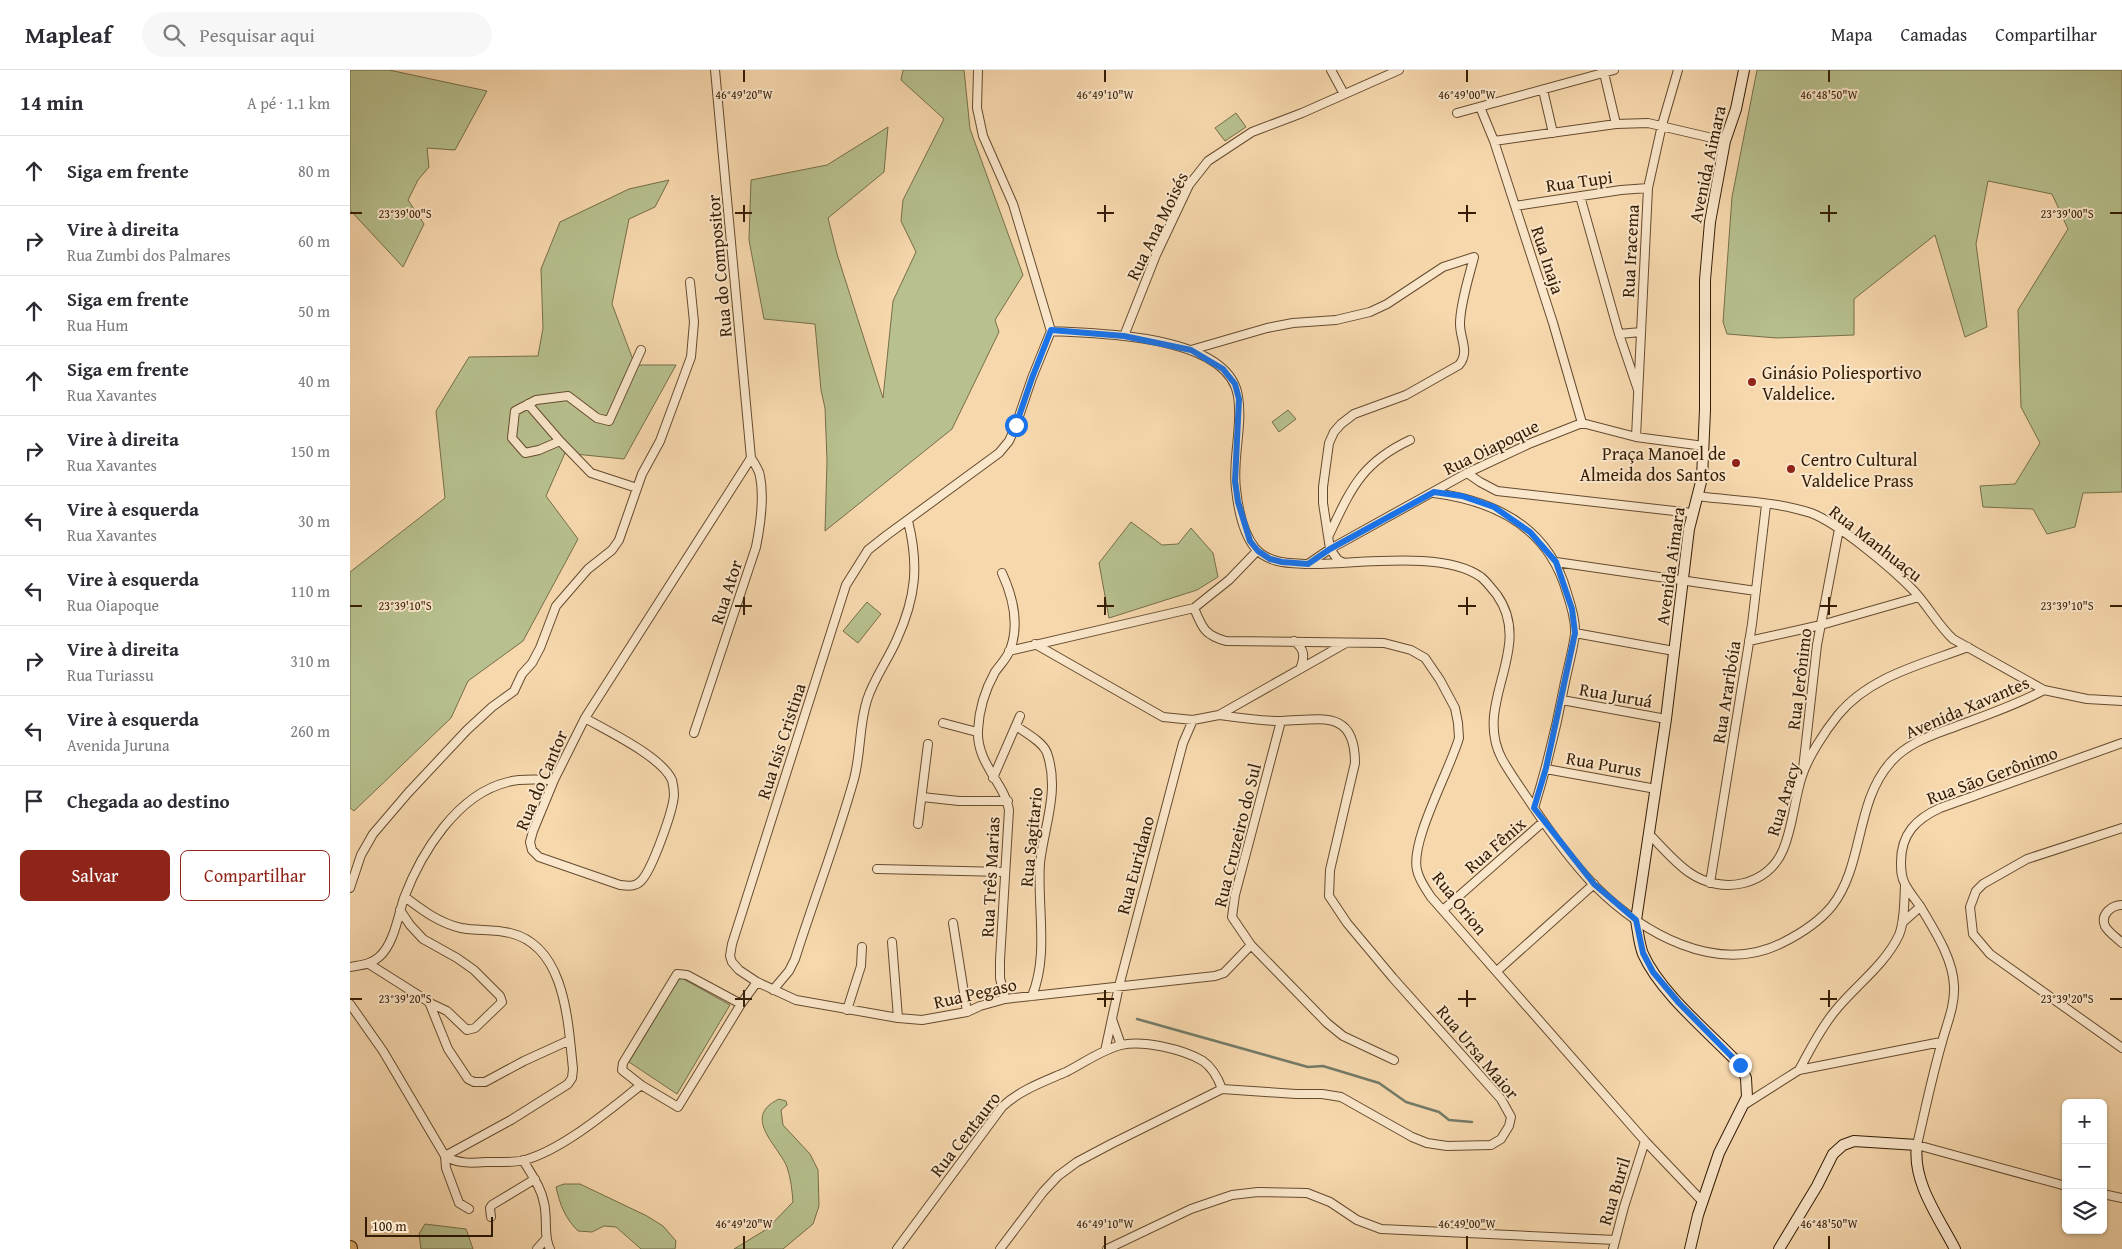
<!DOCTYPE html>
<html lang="pt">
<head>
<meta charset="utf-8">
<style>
  :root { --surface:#fff; --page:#f7f7f7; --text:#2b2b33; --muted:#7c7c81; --line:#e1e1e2; --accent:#8f2418 }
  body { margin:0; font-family:"Gentium Book Plus",serif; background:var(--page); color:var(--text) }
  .controls { position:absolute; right:15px; bottom:15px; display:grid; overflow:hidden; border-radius:8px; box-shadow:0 1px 4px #0004 }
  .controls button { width:45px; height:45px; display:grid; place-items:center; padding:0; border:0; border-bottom:1px solid var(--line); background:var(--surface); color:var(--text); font:25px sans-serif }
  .scale { position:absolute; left:15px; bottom:12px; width:128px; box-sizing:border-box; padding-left:5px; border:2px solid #341c04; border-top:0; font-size:14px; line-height:18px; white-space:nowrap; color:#341c04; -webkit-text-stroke:4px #fae6ca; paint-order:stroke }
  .stop { position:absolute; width:15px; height:15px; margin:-11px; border:4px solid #1a73e8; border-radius:50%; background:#fff }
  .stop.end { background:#1a73e8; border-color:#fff; box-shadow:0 1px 5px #0008 }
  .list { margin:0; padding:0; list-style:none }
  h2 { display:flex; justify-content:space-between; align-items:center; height:65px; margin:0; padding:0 20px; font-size:21px }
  h2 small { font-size:16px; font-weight:400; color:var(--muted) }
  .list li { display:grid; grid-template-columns:32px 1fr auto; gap:15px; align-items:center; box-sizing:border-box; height:70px; padding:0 20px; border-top:1px solid var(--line) }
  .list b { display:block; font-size:19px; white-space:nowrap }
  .list p { margin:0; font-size:16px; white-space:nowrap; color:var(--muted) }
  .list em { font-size:16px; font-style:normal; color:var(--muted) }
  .actions { display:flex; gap:10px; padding:15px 20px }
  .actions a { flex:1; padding:11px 0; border:1px solid var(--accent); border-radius:8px; text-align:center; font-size:18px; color:var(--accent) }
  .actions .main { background:var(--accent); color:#fff }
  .icon { flex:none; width:28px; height:28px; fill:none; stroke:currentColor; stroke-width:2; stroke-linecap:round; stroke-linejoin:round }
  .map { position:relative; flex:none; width:1772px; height:1179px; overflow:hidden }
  header { display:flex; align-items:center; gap:30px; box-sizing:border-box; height:70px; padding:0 25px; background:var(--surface); border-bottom:1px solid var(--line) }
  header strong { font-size:24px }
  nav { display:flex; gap:28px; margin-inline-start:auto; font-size:18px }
  .search { width:350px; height:45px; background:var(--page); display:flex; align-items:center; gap:12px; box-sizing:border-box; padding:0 18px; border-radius:28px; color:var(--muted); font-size:19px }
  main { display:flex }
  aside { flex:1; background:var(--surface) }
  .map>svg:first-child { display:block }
  .green { fill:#b7c08e; stroke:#766e49 }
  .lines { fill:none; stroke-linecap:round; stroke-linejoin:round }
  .stream { stroke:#737b68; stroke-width:2.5 }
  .street-casing { stroke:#654b2e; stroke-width:10 }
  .secondary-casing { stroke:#341c04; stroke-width:12 }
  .highway-casing { stroke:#341c04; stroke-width:16 }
  .street { stroke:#fae6ca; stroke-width:8 }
  .secondary { stroke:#fae6ca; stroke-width:10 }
  .highway { stroke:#ecbc76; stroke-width:14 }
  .route { stroke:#1a73e8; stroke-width:6 }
  .ticks { fill:none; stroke:#341c04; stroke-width:2 }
  .poi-dot { fill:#8f2418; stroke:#fae6ca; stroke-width:2 }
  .labels { text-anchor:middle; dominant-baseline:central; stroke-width:4; stroke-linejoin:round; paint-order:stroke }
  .street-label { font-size:18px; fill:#341c04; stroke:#fae6ca }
  .poi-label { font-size:18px; fill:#341c04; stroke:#fae6ca; text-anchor:start }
  .ticks-label { font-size:12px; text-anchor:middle; fill:#341c04; stroke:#fae6ca; stroke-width:4; stroke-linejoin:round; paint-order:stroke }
</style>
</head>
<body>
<header>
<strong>Mapleaf</strong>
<div class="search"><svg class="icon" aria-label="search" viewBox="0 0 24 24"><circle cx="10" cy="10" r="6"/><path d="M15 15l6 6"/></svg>Pesquisar aqui</div>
<nav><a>Mapa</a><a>Camadas</a><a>Compartilhar</a></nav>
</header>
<main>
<aside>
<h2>14 min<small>A pé · 1.1 km</small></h2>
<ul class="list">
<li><svg class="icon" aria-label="ahead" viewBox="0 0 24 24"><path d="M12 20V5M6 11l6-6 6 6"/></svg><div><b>Siga em frente</b></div><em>80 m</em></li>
<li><svg class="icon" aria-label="right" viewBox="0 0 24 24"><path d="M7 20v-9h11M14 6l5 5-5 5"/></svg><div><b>Vire à direita</b><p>Rua Zumbi dos Palmares</p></div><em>60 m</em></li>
<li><svg class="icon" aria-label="ahead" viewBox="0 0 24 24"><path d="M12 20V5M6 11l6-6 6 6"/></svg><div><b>Siga em frente</b><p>Rua Hum</p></div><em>50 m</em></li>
<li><svg class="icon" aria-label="ahead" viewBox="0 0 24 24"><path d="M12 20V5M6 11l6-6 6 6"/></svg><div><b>Siga em frente</b><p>Rua Xavantes</p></div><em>40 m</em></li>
<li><svg class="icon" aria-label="right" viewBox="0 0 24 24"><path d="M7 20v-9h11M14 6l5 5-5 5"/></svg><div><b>Vire à direita</b><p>Rua Xavantes</p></div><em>150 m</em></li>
<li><svg class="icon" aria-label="left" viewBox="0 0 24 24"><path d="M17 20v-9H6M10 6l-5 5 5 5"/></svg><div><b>Vire à esquerda</b><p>Rua Xavantes</p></div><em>30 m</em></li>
<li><svg class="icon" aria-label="left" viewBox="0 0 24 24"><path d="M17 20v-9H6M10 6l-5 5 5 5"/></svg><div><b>Vire à esquerda</b><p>Rua Oiapoque</p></div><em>110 m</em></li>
<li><svg class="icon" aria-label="right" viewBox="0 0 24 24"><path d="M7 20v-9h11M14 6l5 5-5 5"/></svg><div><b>Vire à direita</b><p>Rua Turiassu</p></div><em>310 m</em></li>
<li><svg class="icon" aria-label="left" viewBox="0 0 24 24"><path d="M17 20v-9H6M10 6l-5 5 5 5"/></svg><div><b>Vire à esquerda</b><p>Avenida Juruna</p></div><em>260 m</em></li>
<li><svg class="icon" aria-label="arrive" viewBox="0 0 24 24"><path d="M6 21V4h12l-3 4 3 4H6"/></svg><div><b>Chegada ao destino</b></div></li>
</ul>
<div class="actions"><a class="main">Salvar</a><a>Compartilhar</a></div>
</aside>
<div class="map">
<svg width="1772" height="1179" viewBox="0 0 1772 1179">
  <rect width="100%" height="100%" fill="#f7d8ad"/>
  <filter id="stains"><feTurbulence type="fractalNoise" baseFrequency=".004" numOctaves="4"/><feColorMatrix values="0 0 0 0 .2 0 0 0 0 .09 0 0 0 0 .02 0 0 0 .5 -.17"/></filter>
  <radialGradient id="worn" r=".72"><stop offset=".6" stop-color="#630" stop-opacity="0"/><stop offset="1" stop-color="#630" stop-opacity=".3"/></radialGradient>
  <path class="green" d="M0,0H39L137,21L105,80L77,78L79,97L68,110L58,130L74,154L53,197L0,140Z
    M553,0H614L620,59L673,205L645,250L649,262L602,359L475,461L477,391L475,338L471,320L465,254L414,249L399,170L401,110L477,95L538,57L534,102L478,148L487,184L533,328L543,231L566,182L551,151L553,130L594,49L551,10Z
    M1407,0H1772V422L1733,423L1725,457L1697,464L1683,439L1633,437L1630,416L1665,414L1690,373L1671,337L1668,240L1718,159L1702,124L1638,111L1626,174L1637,257L1615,267L1585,165L1504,229V265L1427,268L1377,264L1373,252L1382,127Z
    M886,43L896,57L875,71L865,58Z
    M319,110L305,137L279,149L262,234L285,295H326L274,389L215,383L196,426L228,469L173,571L118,611L101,648L4,741L0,738V502L95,428L86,341L119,287L188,286L193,258L191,199L210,152L279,119Z
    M938,340L946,349L929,362L922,352Z
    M781,452L812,475L828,474L841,458L863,483L868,507L847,520L759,548L749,493Z
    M517,532L531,544L508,573L493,561Z
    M330,907L380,935L327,1024L279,992Z
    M429,1029L436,1031L437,1035L431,1040L433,1055L460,1084L468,1100L469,1136L463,1154L433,1179H384L417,1159L443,1132C442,1120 441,1109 437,1097C428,1075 391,1047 429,1029Z
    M214,1114H230L297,1146L313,1156L326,1171L325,1179H291L266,1157L254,1156L242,1162L228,1161C215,1148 210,1135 206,1117Z
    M75,1154L116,1159L123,1179H71L69,1164Z"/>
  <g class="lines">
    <path class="stream" d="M787,949L958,997L973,996L1029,1013L1056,1032L1089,1042L1099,1050L1122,1052"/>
    <defs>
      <path id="street" d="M628,0L627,38L633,66L663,134L701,261L682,308L666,355L659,371L649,383L537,465L518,480L496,515L382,874L380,886L382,892L389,900L407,912L446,930L548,948L572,950L617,942L630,936L655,929L865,906L874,903L901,875
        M981,0L994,24
        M1254,3L1266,54
        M1193,20L1203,63
        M1130,37L1144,71L1203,253L1232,353
        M1107,43L1264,0
        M1144,71L1266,54L1298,53L1375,71
        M1230,126L1269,264L1288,320
        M1165,136L1271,120L1298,118
        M701,261C749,264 878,264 888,326C893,357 882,389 886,419C888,438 893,463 905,478C918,493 937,493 955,494C1002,495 1093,479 1131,507C1136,511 1143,520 1147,525C1185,579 1122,633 1152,689C1161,705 1172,720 1182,735C1200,762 1222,792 1244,815C1292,863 1366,906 1432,873C1450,864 1469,852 1482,836C1514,795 1505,733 1540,693C1558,672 1583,665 1607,656C1637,645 1666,635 1694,620
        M1269,264L1291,262
        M774,266L806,185L839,115L858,91L902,62L952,43L1049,0
        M841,280L917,258L943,253L986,250L1020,242L1037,234L1093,197L1124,187C1119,207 1110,234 1110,254C1110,269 1120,282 1109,295L1056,325L1004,344L991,354L984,362L979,373L973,417V433L980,479L988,490L994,493
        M178,334L210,371
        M1286,367L1298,118L1312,55L1328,0
        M1117,403L1130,412L1147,421L1342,443
        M287,418L241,403L210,371L189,380L175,383L162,368L165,341L186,330L218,326L247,348L259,351L291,280
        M1084,423C1146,431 1199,458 1217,523C1221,535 1226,551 1225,564C1223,580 1218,597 1215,612C1207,655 1197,696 1184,738
        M1347,426C1384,431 1425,431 1461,443C1488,453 1543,499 1564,521C1578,536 1588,555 1603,569L1694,620L1737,629L1772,631
        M979,465C1001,419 1011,393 1060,370
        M1206,492L1406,521
        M958,494L980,479L1117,403L1181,373L1232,353L1286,367L1354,376
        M652,503C663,527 670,554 660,580C657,588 650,595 645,602C635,620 629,640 628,660C626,693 655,714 659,740L650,890V908L655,929
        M844,538C852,557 854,565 876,571L1034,573L1061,580L1075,588L1090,610L1105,638L1108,653L1109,668C1100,700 1060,771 1067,800C1069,810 1075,818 1081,827L1295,1071L1353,1132
        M1225,563L1324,581
        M944,571C955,579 955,587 950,599
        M1399,571L1471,555L1569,527
        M685,574L813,647L843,650L869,645L996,573
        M659,581L844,538L879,510L907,481
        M1212,630L1316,649
        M235,648C257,661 311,686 322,710C323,714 324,721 324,725C323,741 302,800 291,811C285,817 278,816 270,815L189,787L182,780L180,772L183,761L204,710L235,648L401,388
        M931,651L885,825L882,847L901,875L977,953L993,966L1044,990
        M593,653L627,662
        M666,656C676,663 693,672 697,683C710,720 694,757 690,793C687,837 699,885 682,926
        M344,663L406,477C410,457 414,426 410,406C409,400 405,394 401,388L365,0
        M1196,699L1306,719
        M1453,699L1467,575L1489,459
        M643,708L670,646
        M572,727L609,731H658
        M568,754L578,674
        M1772,758L1677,789L1633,814L1626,821L1620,837L1623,864L1640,884L1772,978
        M1299,764C1312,777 1325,793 1340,803C1372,825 1418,816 1433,780C1443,757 1444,730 1452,706C1458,687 1475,661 1488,645C1520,606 1573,594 1618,577
        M527,799L654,802
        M1360,813L1402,554L1416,435
        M0,818L11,785L23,764L58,723L117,660L142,637L164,621L172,604L182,593L190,578L206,536L238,499L262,480L269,470L292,404L310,371L341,287L344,252L340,212
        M55,827C72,840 89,853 111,858C127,861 144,859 160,863C216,876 218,953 223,999L222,1008L218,1014L161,1050L95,1086L96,1098L109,1133L119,1139
        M1772,835C1762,835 1750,844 1755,856C1758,862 1767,868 1772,873
        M50,840L60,855L73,869L107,888L124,900L150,926L152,932L125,958L117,960L97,941L80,933
        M1093,840L1193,752
        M603,853L617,942
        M1552,853L1570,837
        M542,872L548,948
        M19,894L79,932L98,979L118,1009L124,1012H135L174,991L220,970
        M0,897C10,895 20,895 29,887C44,874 48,846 54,828C71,783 107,724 158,712C172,708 189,710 204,710
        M1147,901L1244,814
        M423,920L439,901L445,889C464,829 487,770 504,709C511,683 509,655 517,630C524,608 538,590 547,569C566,527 569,495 558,451
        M0,934L33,981L95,1086C107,1094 123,1093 136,1092C149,1092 163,1093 175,1090C214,1079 259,1040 291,1015
        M391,934L337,905L327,904L273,993L272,1000L291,1015L328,1037L391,934L407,912
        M497,940L511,896L512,877
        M762,949L771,975
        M755,981L769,916L833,673L843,650
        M1449,1000C1460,980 1470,959 1485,941C1505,916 1535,895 1549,865C1555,850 1554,831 1555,815
        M1394,1035L1449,1000L1591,972
        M173,1090C181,1104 191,1117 194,1133C198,1149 193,1166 200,1179
        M1716,1116L1567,1075C1575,1041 1582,1006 1592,972C1597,953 1605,936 1604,916C1603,888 1584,860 1570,836C1565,829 1559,822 1555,814C1551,807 1551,800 1551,792C1551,764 1566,749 1590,738L1772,673
        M1753,1124L1772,1128
        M141,1147L140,1138L142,1135L185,1109
        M187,1179L195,1170
        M547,1179L652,1037C670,1020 693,1012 716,1002C734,993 751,980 771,975C793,970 833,979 853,991C863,998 868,1008 872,1019
        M650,1179L693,1122L708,1106L727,1092L761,1074L872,1019L946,1024H972L991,1027L1062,1067L1077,1073L1097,1076L1141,1075L1151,1069L1159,1056L1161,1047L1151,1029L1043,908L997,853L979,826L980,800L1005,693C1005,638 970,650 931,651C910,651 890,648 869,645
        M757,1179L841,1139L882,1125L908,1122L957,1123L980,1132L1007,1150L1031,1159L1265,1170
        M1263,1179L1274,1137L1295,1071"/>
      <path id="secondary" d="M1340,1179L1348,1145L1369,1083L1397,1027L1396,1008L1390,995C1360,963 1311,924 1293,884C1289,874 1288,861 1286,850L1316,649L1339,459L1352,408L1355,340V210L1360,152L1375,71L1386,39L1394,0
        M1429,1179L1467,1116L1483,1084L1493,1075L1504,1071L1567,1075C1562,1112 1589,1148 1605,1179"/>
      <path id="highway" d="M0,1178V1179"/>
    </defs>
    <use href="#street" class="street-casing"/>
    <use href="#secondary" class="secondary-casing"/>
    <use href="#highway" class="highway-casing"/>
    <use href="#street" class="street"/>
    <use href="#secondary" class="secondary"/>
    <use href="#highway" class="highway"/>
  </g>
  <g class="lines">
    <path class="route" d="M666,355L682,308L701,260L774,266L841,280L873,299L885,314L889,329L885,411L888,432L900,471L908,481L920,489L932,492L958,494L980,479L1084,422L1112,426L1144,437L1180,462L1206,492L1222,539L1225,563L1196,698L1184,738L1244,814L1286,850L1293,883L1303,902L1329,933L1390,995"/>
  </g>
  <path class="ticks" d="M394,0V12M755,0V12M1117,0V12M1479,0V12M394,135V152M755,135V152M1117,135V152M1479,135V152M0,143H12M385,143H402M747,143H764M1108,143H1126M1470,143H1487M1760,143H1772M394,527V545M755,527V545M1117,527V545M1479,527V545M0,536H12M385,536H402M747,536H764M1108,536H1126M1470,536H1487M1760,536H1772M394,920V937M755,920V937M1117,920V937M1479,920V937M0,929H12M385,929H402M747,929H764M1108,929H1126M1470,929H1487M1760,929H1772M394,1166V1179M755,1166V1179M1117,1166V1179M1479,1166V1179"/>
  <g class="poi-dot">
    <circle cx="1402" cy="312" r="5"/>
    <circle cx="1386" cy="393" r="5"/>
    <circle cx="1441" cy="399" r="5"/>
  </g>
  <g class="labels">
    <g class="street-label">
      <text transform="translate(1357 94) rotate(-78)">Avenida Aimara</text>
      <text transform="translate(1229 111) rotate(-8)">Rua Tupi</text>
      <text transform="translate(807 156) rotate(-64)">Rua Ana Moisés</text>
      <text transform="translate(1280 181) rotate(-87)">Rua Iracema</text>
      <text transform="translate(1198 190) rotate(72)">Rua Inaja</text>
      <text transform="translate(369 196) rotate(-95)">Rua do Compositor</text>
      <text transform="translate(1141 377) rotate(-26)">Rua Oiapoque</text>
      <text transform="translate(1526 473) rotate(38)">Rua Manhuaçu</text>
      <text transform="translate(1320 496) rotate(-82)">Avenida Aimara</text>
      <text transform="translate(376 522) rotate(-72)">Rua Ator</text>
      <text transform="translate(1449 609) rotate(-83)">Rua Jerônimo</text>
      <text transform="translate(1376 622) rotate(-81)">Rua Araribóia</text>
      <text transform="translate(1266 625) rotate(10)">Rua Juruá</text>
      <text transform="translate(1617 637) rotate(-23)">Avenida Xavantes</text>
      <text transform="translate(431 671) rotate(-72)">Rua Isis Cristina</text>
      <text transform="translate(1254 694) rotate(10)">Rua Purus</text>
      <text transform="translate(1642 705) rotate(-20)">Rua São Gerônimo</text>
      <text transform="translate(191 710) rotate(-67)">Rua do Cantor</text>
      <text transform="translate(1433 729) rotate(-73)">Rua Aracy</text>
      <text transform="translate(887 765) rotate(-76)">Rua Cruzeiro do Sul</text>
      <text transform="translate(681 767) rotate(-84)">Rua Sagitario</text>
      <text transform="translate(1145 775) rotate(-41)">Rua Fênix</text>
      <text transform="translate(785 795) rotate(-75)">Rua Euridano</text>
      <text transform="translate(640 807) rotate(-87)">Rua Três Marias</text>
      <text transform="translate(1110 833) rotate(51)">Rua Orion</text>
      <text transform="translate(625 923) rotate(-13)">Rua Pegaso</text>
      <text transform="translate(1128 982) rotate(50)">Rua Ursa Maior</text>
      <text transform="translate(615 1064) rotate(-52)">Rua Centauro</text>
      <text transform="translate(1264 1121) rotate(-73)">Rua Buril</text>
    </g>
    <g class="poi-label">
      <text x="1412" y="302">Ginásio Poliesportivo<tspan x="1412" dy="21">Valdelice.</tspan></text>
      <text x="1376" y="383" text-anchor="end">Praça Manoel de<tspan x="1376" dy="21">Almeida dos Santos</tspan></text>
      <text x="1451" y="389">Centro Cultural<tspan x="1451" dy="21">Valdelice Prass</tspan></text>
    </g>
  </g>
  <g class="ticks-label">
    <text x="394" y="29">46°49'20"W</text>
    <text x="755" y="29">46°49'10"W</text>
    <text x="1117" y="29">46°49'00"W</text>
    <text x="1479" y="29">46°48'50"W</text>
    <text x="55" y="148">23°39'00"S</text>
    <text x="1717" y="148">23°39'00"S</text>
    <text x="55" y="540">23°39'10"S</text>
    <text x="1717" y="540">23°39'10"S</text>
    <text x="55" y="933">23°39'20"S</text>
    <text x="1717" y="933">23°39'20"S</text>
    <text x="394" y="1158">46°49'20"W</text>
    <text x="755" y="1158">46°49'10"W</text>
    <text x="1117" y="1158">46°49'00"W</text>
    <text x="1479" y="1158">46°48'50"W</text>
  </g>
  <rect width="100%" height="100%" filter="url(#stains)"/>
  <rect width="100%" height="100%" fill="url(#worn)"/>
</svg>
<div class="controls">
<button>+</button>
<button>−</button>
<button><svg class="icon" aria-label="layers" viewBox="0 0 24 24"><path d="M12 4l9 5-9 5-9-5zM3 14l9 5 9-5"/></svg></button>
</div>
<div class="scale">100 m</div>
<div class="stop" style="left:666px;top:355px"></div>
<div class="stop end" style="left:1390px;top:995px"></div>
</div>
</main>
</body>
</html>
